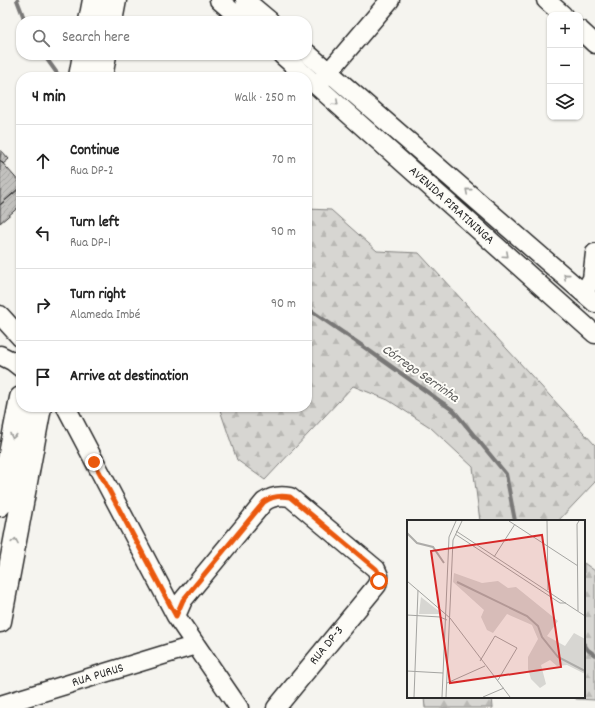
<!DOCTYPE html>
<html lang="en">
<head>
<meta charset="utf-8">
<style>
  :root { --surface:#fff; --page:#f2f2f2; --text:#222; --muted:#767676; --line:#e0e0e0 }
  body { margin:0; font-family:Dekko,sans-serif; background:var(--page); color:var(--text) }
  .controls { position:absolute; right:12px; top:12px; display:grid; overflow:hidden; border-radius:8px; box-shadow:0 1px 3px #0004 }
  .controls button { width:36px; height:36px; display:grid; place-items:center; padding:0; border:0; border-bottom:1px solid var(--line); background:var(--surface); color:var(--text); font:20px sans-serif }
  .stop { position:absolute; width:12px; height:12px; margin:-9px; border:3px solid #ea580c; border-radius:50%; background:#fff }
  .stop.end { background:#ea580c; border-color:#fff; box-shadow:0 1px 4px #0008 }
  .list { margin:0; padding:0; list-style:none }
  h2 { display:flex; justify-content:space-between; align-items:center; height:52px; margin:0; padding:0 16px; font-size:17px }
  h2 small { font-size:13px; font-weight:400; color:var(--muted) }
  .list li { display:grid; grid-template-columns:26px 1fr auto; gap:12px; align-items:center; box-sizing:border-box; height:72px; padding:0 16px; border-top:1px solid var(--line) }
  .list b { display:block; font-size:15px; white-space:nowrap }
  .list p { margin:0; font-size:13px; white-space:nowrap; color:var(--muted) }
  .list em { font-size:13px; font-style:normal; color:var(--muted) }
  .icon { flex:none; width:22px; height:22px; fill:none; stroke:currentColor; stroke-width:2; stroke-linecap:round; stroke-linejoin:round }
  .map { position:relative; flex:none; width:595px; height:708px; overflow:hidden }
  .search { position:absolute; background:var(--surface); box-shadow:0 1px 3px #0004; left:16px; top:16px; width:296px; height:44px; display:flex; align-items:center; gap:10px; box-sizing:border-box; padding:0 14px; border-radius:16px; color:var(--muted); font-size:15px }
  .panel { position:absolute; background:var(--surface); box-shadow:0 1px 3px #0004; left:16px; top:72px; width:296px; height:340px; border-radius:16px }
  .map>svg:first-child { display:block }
  .forest { fill:url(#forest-firs); stroke:#81807e }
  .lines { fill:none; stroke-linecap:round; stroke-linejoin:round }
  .stream { stroke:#797877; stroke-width:4 }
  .building { fill:url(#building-hatch); stroke:#2b2b2b }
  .minor-casing { stroke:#2b2b2b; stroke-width:21 }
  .major-casing { stroke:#2b2b2b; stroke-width:25 }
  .minor { stroke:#fdfcf7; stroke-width:18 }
  .major { stroke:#fdfcf7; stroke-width:22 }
  .oneway { stroke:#9e9e9b }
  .route { stroke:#ea580c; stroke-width:5 }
  .labels { text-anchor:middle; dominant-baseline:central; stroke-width:4; stroke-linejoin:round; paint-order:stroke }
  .street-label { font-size:13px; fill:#2b2b2b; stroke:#fdfcf7 }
  .water-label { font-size:14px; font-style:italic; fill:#585857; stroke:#fdfcf7 }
  .inset-river { fill:none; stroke:#adaca9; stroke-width:2 }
  .inset-road { fill:none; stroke:#a4a4a1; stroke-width:1 }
  .view { fill:#d62828; fill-opacity:0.15; stroke:#d62828; stroke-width:2 }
  .inset-edge { fill:none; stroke:#2b2b2b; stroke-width:2 }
</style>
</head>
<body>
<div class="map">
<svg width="595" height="708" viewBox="0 0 595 708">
  <defs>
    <pattern id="forest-firs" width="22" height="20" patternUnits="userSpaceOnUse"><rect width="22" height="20" fill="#d7d6d2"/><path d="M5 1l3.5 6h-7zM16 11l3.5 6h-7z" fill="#b9b8b4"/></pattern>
    <pattern id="building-hatch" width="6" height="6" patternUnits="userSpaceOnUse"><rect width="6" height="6" fill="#c2c1be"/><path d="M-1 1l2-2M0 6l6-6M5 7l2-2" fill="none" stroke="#a7a6a3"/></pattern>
  </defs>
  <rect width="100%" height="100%" fill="#f5f4ef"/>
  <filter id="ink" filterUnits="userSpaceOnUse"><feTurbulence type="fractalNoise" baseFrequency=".025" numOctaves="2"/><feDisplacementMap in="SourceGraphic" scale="8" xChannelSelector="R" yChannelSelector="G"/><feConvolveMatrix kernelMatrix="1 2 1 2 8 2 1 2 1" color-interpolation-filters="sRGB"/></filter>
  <g filter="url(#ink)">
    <path class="forest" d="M307,209L331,210L377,251L419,253L595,445V482L558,521H480L473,467L430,427L388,400L353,386L265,480L237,460L219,407H307Z
      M584,563L595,571V700L576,699L574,697H584Z
      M424,697H492L493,708H425Z"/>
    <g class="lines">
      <path class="stream" d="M17,0L25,21
        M44,55L59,76
        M307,308L364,347L454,411L506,474L515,521
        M584,644L588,650L595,655"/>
    </g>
    <path class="building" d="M1,150L9,159L3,164L0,160Z
      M0,160L21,184V186L0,205Z
      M19,189L21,191V195L18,198L21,202V205L0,223V205Z"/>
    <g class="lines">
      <defs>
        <path id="minor" d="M219,0L243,21
          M245,0L270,21
          M546,0L563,15
          M580,30L595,44
          M307,53L595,303
          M282,55L307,77
          M307,77L595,334
          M322,80L390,0
          M584,292L592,279L595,253
          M0,315L21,338
          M0,355L12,361L21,368
          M66,407L176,616L239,708
          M176,616L183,600L264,502C272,496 280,495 290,497L376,569L379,576L377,585L276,708
          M0,705L196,645"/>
        <path id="major" d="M90,21L94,0
          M111,21L115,0
          M80,77L84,55
          M101,77L105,55
          M0,505L21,398
          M0,621L40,407"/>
      </defs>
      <use href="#minor" class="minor-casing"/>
      <use href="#major" class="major-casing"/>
      <use href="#minor" class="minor"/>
      <use href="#major" class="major"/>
    </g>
    <defs><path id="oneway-chevron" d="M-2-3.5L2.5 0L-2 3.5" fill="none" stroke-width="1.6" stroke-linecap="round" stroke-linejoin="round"/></defs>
    <g class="oneway">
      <use href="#oneway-chevron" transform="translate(336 103) rotate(42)"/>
      <use href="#oneway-chevron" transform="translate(468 191) rotate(-139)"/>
      <use href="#oneway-chevron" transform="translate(506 255) rotate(42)"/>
      <use href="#oneway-chevron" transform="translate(566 276) rotate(-139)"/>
      <use href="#oneway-chevron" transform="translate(13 436) rotate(101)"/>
      <use href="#oneway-chevron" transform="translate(15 541) rotate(-80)"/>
    </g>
  </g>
  <g class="lines" filter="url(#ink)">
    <path class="route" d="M94,462L176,616L183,600L264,502C272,496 280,495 290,497L376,569L378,572L379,581"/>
  </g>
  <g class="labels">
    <g class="street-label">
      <text transform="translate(451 206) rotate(42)">AVENIDA PIRATININGA</text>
      <text transform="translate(327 646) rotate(-51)">RUA DP-3</text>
      <text transform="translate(98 676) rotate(-17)">RUA PURUS</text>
    </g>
    <g class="water-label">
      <text transform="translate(420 374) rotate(35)">Córrego Serrinha</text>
    </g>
  </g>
  <g transform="translate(407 520)">
    <rect width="178" height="178" fill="#f5f4ef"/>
    <path d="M14,77L33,92V94H12Z" fill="#d7d6d2"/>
    <path d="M47,53L75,63L91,61L101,68L109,67L151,101L140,116L158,126L167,113L178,119V154L160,145L150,146L143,140L134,145L139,164L133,168L124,159L121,149V137L131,119L125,105L100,94L86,113L80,110L74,97L77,90L46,62Z" fill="#d7d6d2"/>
    <path class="inset-river" d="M0,13L10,23L26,27L37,43M50,62L120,96L131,106L135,117L151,137L178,151"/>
    <path class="inset-road" d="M102,1L171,46M140,1L141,70M49,11L178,96M48,14L153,83H159M87,37L108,4M0,61L43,98L103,177M171,91L170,4L172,1M0,95L33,97L40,100M73,141L88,116L110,128L91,160M0,151L36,153M40,163L78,146M7,177L11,70M35,177L42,17L49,1M39,177L46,20L55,1M76,177L97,168"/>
    <path class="view" d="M135,15L154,147L43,163L24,31Z"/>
    <rect width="178" height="178" class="inset-edge"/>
  </g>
</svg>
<div class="controls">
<button>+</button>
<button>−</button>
<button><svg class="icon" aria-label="layers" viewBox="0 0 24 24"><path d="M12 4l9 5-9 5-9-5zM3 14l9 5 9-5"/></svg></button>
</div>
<div class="stop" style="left:379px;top:581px"></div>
<div class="stop end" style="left:94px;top:462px"></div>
<div class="search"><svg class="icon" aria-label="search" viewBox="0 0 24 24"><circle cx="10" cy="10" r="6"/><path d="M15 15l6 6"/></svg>Search here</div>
<section class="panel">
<h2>4 min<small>Walk · 250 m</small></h2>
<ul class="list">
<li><svg class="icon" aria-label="ahead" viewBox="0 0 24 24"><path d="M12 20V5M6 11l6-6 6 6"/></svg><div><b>Continue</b><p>Rua DP-2</p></div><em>70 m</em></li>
<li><svg class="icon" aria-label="left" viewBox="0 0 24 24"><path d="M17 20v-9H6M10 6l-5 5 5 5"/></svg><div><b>Turn left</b><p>Rua DP-1</p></div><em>90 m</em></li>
<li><svg class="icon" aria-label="right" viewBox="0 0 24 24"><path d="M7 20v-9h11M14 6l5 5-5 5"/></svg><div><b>Turn right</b><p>Alameda Imbé</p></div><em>90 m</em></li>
<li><svg class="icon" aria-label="arrive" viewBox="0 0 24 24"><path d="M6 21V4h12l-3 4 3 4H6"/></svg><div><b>Arrive at destination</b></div></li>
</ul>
</section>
</div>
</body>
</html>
